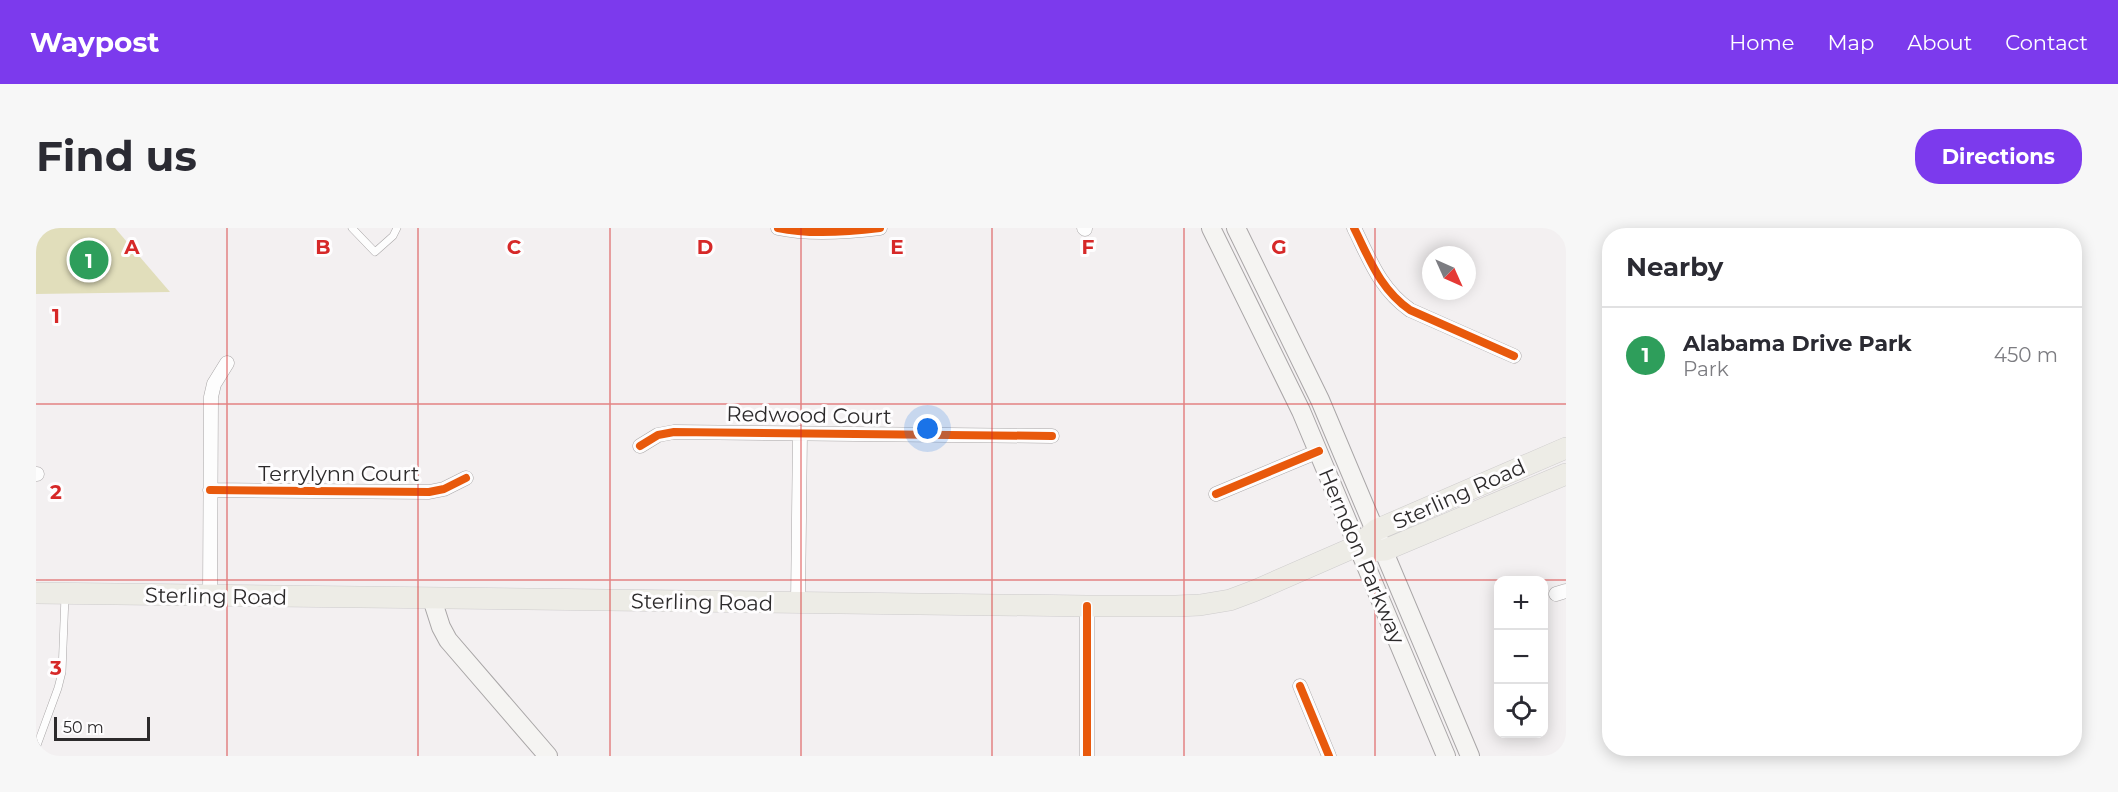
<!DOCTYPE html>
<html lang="en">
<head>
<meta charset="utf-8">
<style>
  :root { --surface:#fff; --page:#f7f7f7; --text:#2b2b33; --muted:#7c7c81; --line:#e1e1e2; --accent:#7c3aed }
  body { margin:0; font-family:Montserrat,sans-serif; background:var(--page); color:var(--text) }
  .controls { position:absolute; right:18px; bottom:18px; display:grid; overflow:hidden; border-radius:12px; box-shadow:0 3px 15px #0003 }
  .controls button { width:54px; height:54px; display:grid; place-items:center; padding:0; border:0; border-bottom:2px solid var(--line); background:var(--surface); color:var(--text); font:30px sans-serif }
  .compass { position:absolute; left:1386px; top:18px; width:54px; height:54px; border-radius:50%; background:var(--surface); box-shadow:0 3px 15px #0003; rotate:135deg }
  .scale { position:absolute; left:18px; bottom:15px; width:96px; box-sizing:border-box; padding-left:6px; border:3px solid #2c2a2b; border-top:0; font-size:16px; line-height:21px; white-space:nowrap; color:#2c2a2b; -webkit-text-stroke:4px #fefdfe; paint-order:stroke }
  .you { position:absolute; left:892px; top:201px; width:21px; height:21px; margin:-15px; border:4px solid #fff; border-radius:50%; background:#1a73e8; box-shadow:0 0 0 9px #1a73e833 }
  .badge { display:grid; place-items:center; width:39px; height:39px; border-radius:50%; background:var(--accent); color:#fff; font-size:20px; font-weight:700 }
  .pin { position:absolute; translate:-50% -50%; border:3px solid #fff; box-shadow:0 2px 6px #0006 }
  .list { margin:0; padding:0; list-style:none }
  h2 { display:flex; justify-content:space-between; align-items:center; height:78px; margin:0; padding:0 24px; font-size:26px }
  h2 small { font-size:20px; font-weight:400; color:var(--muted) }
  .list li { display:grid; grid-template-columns:39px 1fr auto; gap:18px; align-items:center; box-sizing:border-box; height:96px; padding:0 24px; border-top:2px solid var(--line) }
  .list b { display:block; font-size:22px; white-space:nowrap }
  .list p { margin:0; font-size:20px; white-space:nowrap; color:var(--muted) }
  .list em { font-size:20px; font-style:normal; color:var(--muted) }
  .icon { flex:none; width:33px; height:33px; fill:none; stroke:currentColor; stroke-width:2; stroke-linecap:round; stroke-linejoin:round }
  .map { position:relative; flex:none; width:1530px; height:528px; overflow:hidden; border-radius:24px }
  header { display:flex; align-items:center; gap:36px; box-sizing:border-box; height:84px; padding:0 30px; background:var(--accent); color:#fff }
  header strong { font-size:28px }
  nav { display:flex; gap:33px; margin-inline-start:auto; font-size:21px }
  .intro { display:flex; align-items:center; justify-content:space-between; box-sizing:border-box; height:144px; padding:0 36px }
  h1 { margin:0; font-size:42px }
  .button { padding:15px 27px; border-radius:24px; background:var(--accent); color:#fff; font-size:21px; font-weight:700 }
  main { display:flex; gap:36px; padding:0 36px }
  aside { flex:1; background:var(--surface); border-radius:24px; box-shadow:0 3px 15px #0003 }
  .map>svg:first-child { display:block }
  .park { fill:#e1debb }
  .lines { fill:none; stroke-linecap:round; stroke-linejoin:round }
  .lane-casing { stroke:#a9a6a7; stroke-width:8 }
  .street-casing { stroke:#a9a6a7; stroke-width:15 }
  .secondary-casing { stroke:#a9a6a7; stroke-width:20 }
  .primary-casing { stroke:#cdcbcc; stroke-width:22 }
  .lane { stroke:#fdfdfd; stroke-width:7 }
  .street { stroke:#fdfdfd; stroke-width:14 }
  .secondary { stroke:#f5f4f2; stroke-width:18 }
  .primary { stroke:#edece6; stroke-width:21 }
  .cycleway-casing { stroke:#fefdfe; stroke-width:11 }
  .cycleway { stroke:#e8590c; stroke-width:8 }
  .grid { fill:none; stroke:#d62828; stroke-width:1.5; stroke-opacity:0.55 }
  .labels { text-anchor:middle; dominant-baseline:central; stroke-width:6; stroke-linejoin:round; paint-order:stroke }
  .street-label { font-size:21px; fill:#2c2a2b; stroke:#fefdfe }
  .grid-label { font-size:20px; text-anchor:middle; font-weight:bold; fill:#d62828; stroke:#fefdfe; stroke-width:6; stroke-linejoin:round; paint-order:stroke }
</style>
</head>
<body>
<header>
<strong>Waypost</strong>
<nav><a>Home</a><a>Map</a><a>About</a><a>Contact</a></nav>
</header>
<div class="intro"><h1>Find us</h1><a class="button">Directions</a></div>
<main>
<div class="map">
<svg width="1530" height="528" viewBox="0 0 1530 528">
  <rect width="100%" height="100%" fill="#f3f0f1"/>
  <path class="park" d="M0,0H79L134,64L0,66Z"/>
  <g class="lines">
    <defs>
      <path id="lane" d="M316,0L339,24L357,8L361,0
        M0,520L22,460L26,444L29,368"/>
      <path id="street" d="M742,0C774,7 812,4 844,0
        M1048,0L1049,1
        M1318,0C1334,32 1344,61 1374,82L1478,128
        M604,218L622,207L638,204L1016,208
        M0,246H1
        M174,262L393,264L408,261L430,250
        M1180,266L1283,223
        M1520,366L1530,363
        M174,368L175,169L178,156L191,135
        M762,375L764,205
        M1264,458L1293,528
        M1051,528V378"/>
      <path id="secondary" d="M1175,0L1265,183L1410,528
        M1200,0L1284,172L1434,528
        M396,371L405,399L412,412L512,528"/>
      <path id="primary" d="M1321,318L1336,323L1349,322L1530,246
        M0,365L1051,378H1140L1164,377L1194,372L1218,363L1321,318L1340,302L1530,220"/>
    </defs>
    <use href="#lane" class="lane-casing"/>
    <use href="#street" class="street-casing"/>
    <use href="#secondary" class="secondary-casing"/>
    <use href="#primary" class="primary-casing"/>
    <use href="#lane" class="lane"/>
    <use href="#street" class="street"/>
    <use href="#secondary" class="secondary"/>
    <use href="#primary" class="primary"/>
    <defs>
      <path id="cycleway" d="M742,0C774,7 812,4 844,0
        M1318,0C1334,32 1344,61 1374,82L1478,128
        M604,218L622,207L638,204L1016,208
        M174,262L393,264L408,261L430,250
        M1180,266L1283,223
        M1264,458L1293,528
        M1051,528V378"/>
    </defs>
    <use href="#cycleway" class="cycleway-casing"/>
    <use href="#cycleway" class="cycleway"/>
  </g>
  <path class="grid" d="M191,0V528M382,0V528M574,0V528M765,0V528M956,0V528M1148,0V528M1339,0V528M0,176H1530M0,352H1530"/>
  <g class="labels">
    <g class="street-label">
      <text transform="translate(773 187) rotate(1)">Redwood Court</text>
      <text x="303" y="245">Terrylynn Court</text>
      <text transform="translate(1423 266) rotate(-24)">Sterling Road</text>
      <text transform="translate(1326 328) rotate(67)">Herndon Parkway</text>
      <text transform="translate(180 368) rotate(1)">Sterling Road</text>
      <text transform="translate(666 374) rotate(1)">Sterling Road</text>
    </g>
  </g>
  <g class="grid-label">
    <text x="96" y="26">A</text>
    <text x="287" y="26">B</text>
    <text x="478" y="26">C</text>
    <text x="669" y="26">D</text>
    <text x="861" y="26">E</text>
    <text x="1052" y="26">F</text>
    <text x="1243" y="26">G</text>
    <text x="20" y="95">1</text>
    <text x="20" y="271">2</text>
    <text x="20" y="447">3</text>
  </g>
</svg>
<div class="controls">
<button>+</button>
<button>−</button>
<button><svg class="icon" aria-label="locate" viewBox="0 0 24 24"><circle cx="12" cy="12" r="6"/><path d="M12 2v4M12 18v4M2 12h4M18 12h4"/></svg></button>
</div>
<svg class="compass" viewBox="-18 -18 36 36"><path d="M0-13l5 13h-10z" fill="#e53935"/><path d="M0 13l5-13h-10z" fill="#7c7c81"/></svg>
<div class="scale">50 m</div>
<div class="you"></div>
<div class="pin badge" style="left:53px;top:32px;background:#2e9e5b">1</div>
</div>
<aside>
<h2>Nearby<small></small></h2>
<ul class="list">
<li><span class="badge" style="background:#2e9e5b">1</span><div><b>Alabama Drive Park</b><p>Park</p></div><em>450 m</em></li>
</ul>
</aside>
</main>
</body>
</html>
